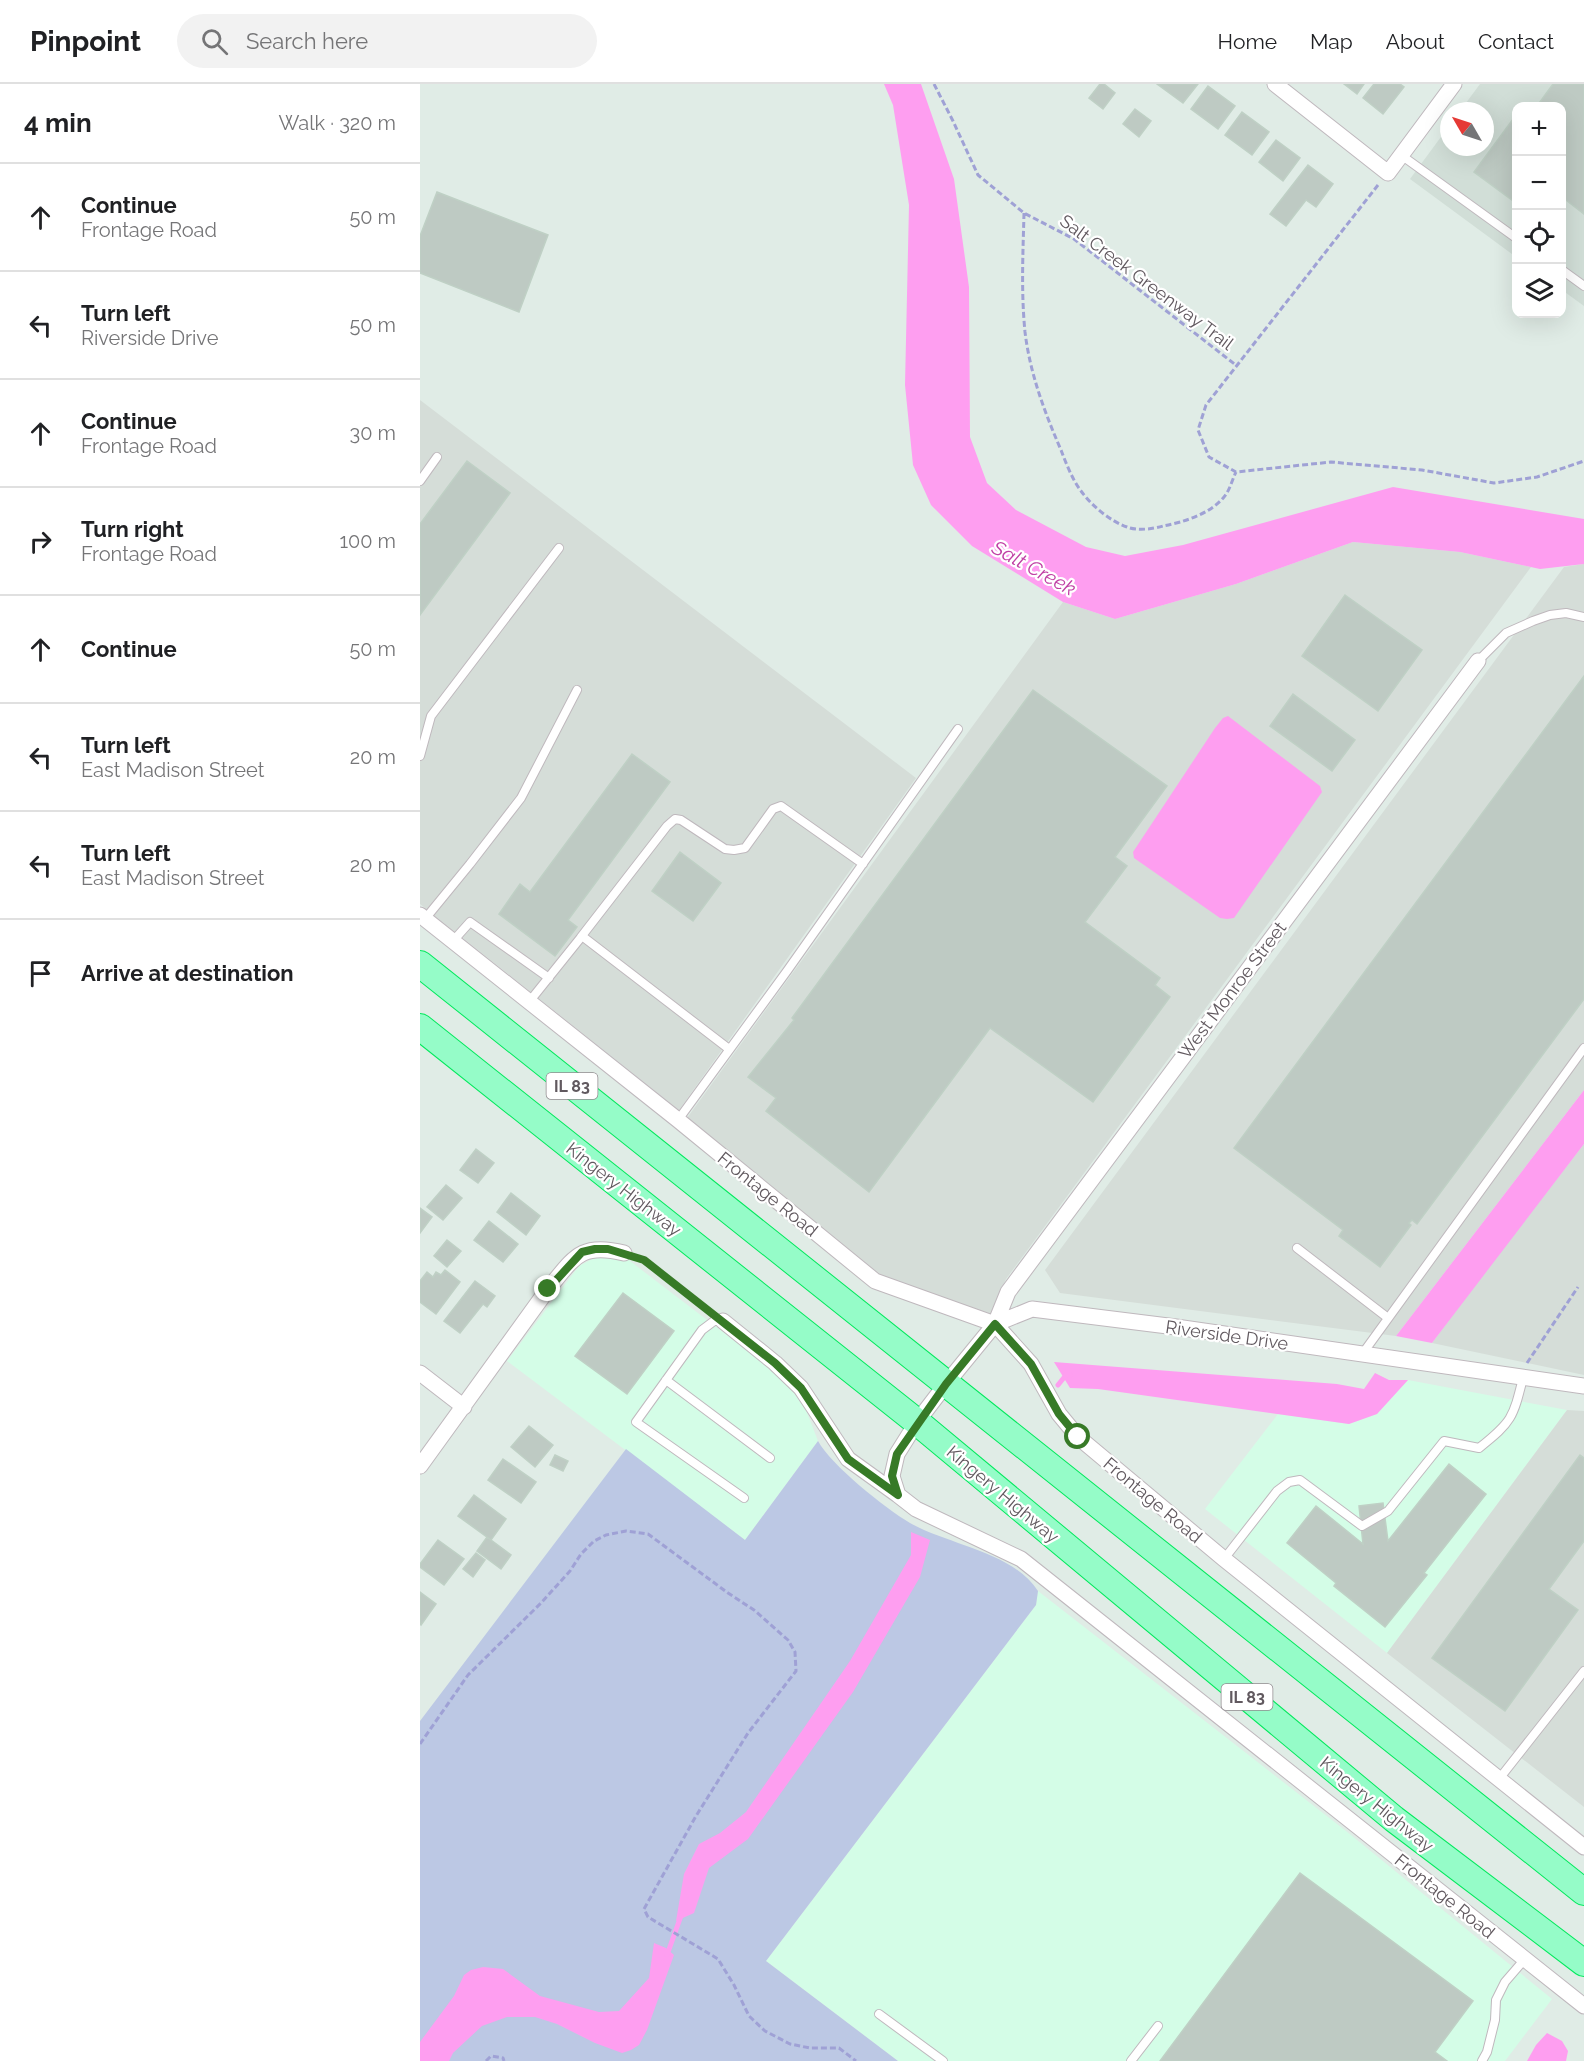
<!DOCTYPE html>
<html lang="en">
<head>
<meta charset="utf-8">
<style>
  :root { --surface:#fff; --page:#f2f2f2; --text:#202124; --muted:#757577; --line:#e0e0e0 }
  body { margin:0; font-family:Raleway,sans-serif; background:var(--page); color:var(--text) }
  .controls { position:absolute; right:18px; top:18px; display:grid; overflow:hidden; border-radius:12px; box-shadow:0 6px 24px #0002 }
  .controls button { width:54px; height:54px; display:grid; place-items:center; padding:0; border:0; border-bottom:2px solid var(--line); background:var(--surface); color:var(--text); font:30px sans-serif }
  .compass { position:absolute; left:1020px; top:18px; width:54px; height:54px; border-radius:50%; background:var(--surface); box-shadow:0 6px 24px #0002; rotate:309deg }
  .stop { position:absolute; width:18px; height:18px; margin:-14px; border:4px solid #377a27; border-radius:50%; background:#fff }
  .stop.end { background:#377a27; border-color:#fff; box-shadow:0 2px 6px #0008 }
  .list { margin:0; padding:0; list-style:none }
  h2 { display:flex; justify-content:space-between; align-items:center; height:78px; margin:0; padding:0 24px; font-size:26px }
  h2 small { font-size:20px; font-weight:400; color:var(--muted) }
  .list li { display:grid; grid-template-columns:39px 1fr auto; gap:18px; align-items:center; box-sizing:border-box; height:108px; padding:0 24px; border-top:2px solid var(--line) }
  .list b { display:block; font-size:22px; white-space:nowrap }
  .list p { margin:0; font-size:20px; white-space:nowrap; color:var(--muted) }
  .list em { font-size:20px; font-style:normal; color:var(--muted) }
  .icon { flex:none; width:33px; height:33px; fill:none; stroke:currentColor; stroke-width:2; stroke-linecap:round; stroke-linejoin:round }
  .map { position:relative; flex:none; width:1164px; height:1977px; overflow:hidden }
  header { display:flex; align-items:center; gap:36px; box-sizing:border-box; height:84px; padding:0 30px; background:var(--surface); border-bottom:2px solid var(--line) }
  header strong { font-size:28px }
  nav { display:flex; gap:33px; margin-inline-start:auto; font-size:21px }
  .search { width:420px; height:54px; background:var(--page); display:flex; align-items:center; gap:15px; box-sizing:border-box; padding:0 21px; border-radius:33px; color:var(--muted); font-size:22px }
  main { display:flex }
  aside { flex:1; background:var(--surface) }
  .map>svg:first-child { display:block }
  .commercial { fill:#d4fde7 }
  .industrial { fill:#d5ddd8 }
  .education { fill:#d1ded7 }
  .green { fill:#bcc8e4 }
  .water { fill:#fe9ef0 }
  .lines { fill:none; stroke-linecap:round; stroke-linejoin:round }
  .stream { stroke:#fe9ef0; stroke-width:5 }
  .building { fill:#becac3; stroke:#bfd0c5; stroke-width:1.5 }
  .service-casing { stroke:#bfb8bd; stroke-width:10 }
  .minor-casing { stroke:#bfb8bd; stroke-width:17 }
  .trunk-casing { stroke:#03e95d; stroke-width:28 }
  .path { stroke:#9fa1d5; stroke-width:3; stroke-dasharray:6 3; stroke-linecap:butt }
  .service { stroke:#fff; stroke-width:8 }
  .minor { stroke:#fff; stroke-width:15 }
  .trunk { stroke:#95fcc8; stroke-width:26 }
  .route { stroke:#377a27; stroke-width:8 }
  .labels { text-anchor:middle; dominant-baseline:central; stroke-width:4.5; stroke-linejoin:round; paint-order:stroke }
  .shield { fill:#fff; stroke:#908b8f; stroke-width:1.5 }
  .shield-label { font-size:16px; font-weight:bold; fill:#61595f }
  .street-label { font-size:18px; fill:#61595f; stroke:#fff }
  .water-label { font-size:20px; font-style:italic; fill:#c041a5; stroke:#fff }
</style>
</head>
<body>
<header>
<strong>Pinpoint</strong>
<div class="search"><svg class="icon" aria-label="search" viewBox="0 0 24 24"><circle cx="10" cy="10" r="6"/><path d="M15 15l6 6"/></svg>Search here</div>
<nav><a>Home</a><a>Map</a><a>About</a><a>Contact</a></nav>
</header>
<main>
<aside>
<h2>4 min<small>Walk · 320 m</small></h2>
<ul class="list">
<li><svg class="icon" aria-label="ahead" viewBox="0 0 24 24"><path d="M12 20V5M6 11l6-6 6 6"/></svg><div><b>Continue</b><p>Frontage Road</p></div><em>50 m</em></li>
<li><svg class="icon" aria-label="left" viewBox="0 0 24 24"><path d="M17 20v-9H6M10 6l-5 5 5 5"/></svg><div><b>Turn left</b><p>Riverside Drive</p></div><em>50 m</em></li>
<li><svg class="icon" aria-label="ahead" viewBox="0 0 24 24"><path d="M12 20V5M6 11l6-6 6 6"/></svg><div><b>Continue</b><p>Frontage Road</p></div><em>30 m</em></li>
<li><svg class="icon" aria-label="right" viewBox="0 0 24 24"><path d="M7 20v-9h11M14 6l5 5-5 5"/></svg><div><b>Turn right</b><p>Frontage Road</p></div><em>100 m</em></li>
<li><svg class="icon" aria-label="ahead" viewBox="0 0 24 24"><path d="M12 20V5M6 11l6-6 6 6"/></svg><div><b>Continue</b></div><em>50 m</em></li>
<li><svg class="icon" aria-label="left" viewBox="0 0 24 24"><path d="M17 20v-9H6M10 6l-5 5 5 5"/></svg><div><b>Turn left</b><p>East Madison Street</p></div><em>20 m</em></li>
<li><svg class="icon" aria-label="left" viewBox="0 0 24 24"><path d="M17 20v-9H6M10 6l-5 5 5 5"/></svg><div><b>Turn left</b><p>East Madison Street</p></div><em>20 m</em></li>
<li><svg class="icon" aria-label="arrive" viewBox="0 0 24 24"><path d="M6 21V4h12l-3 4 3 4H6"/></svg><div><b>Arrive at destination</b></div></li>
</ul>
</aside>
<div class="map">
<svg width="1164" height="1977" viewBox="0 0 1164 1977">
  <rect width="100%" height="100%" fill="#e0ece6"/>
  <path class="commercial" d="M176,1173L206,1174L363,1294L386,1326L398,1357L325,1456L87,1277L159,1182Z
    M988,1296L1147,1326L967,1569L785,1425L858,1330L929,1340L957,1330Z
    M618,1507L926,1747L1132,1915L1085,1977H478L346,1877L616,1521Z"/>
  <path class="industrial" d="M0,316L496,694L259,1026L0,820Z
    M933,458L1040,468L1111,483L586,1195L571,1230L454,1189L267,1034L643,518L695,535L816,500Z
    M1164,480V1006L976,1252L640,1209L625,1186L1144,483Z
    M1164,1060V1291L1012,1259L1064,1189Z
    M1147,1326L1164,1327V1723L967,1569Z"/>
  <path class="education" d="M1060,0H1164V222L1142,206V22H1096V173L990,95L1029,42V63H1065V27H1040Z"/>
  <path class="green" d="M398,1357C411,1381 465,1424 490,1439C529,1461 593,1468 618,1507L616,1521L346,1877L478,1977H0V1637L206,1365L325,1456Z"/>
  <path class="water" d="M464,0H501L534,95L549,203L550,353L567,399L596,426L666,463L705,472L763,461L973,403L1164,435V480L1120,485L1040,468L933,458L816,500L695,535L643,518L552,462L511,421L493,381L485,301L489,121L473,21Z
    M808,632L900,702L902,708L814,834L807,835L800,834L714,774L713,768L795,644L803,634Z
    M1164,1006V1060L1012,1259L976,1252Z
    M634,1278L917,1300L944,1305L955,1289L969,1296H988L957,1330L929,1340L678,1305L650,1304Z
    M491,1448L510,1456L500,1493L433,1608L328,1755L289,1784L274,1829L256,1837L264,1790L279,1760L300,1749L326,1728L430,1577L491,1471Z
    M234,1859L246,1864L254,1871L227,1946L219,1961L211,1966L202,1969L175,1959L137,1940L115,1933H87L62,1942L33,1969L29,1977H0V1958L34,1912L44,1891L51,1886L63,1883L83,1885L120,1912L179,1928L199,1927L229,1894Z
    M1127,1949L1142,1957L1148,1967L1146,1977H1107L1116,1961Z"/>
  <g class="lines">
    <path class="stream" d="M638,1301L646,1291H650
      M247,1871L262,1829"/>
  </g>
  <path class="building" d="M680,0H684L695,9L683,25L669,14Z
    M737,0H778L763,19Z
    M924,0H944L937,10Z
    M954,0H980L984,3L963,30L943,14Z
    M1133,0H1164V130L1142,113V22H1117Z
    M788,2L815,22L798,45L771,25Z
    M715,25L731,37L719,53L703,40Z
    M822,28L849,48L832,71L805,51Z
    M1096,31V119L1054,88Z
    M856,56L880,74L863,97L839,78Z
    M888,81L913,100L896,123L886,116L866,142L850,130Z
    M17,108L128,151L99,228L0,189V152Z
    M47,377L90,409L0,531V440Z
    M925,511L1002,566L958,627L882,572Z
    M1164,592V915L997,1140L992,1136L989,1139L991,1141L960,1183L919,1152L923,1146L814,1064Z
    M613,606L747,702L695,773L707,782L665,838L740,894L735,901L750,913L673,1018L570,944L449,1108L346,1027L356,1014L328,993L374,936L372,934Z
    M873,610L935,656L912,687L850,642Z
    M212,670L250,698L148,836L157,843L135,872L79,830L100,800L110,808Z
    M260,768L301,799L273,837L232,807Z
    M56,1065L74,1079L58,1099L40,1086Z
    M26,1101L42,1114L23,1136L7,1123Z
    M91,1109L120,1132L106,1151L77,1128Z
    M0,1124L12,1133L0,1149Z
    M69,1137L98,1160L83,1178L54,1156Z
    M27,1156L41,1167L27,1183L14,1172Z
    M25,1186L40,1198L16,1230L0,1218V1197L7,1188L13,1193L16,1188L21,1191Z
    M55,1197L75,1212L67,1223L63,1220L40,1249L24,1237Z
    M203,1209L254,1247L207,1310L155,1272Z
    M109,1342L133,1361L115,1383L91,1363Z
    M135,1371L148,1377L143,1387L130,1381Z
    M1160,1371L1164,1374V1457L1129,1505L1158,1526L1085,1627L1012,1574Z
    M83,1375L116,1398L101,1419L68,1396Z
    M1029,1380L1066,1410L1004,1489L1007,1491L965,1543L914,1502L916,1499L867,1459L896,1422L943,1460L939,1422L963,1419L968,1457Z
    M54,1411L86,1435L71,1456L38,1432Z
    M67,1453L91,1471L81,1485L57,1467Z
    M18,1456L44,1475L24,1501L0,1483V1480Z
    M56,1469L65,1476L53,1493L43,1485Z
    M0,1508L16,1520L1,1541L0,1540Z
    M880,1789L1053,1917L1015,1968L1027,1977H740Z"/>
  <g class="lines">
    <defs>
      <path id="service" d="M981,71L1096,154
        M1142,186L1164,202
        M0,397L17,373
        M1058,577L1086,549L1113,537L1130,531L1146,529L1164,533
        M0,672L11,632L139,464
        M5,835L50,780L101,714L157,606
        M161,853L247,742L255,735L261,736L305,765L314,766L325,764L353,725L361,722L443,780
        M33,857L50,838L129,894
        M109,918L162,852L309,965
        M258,1036L367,887L538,645
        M877,1164L968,1234
        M303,1237H294L282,1246L216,1338L324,1414
        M943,1269L1164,964
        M246,1296L350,1374
        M804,1475L857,1407L869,1398L880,1396L942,1442L968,1427L1024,1357L1059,1364C1092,1338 1093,1334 1103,1294
        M1079,1695L1164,1587
        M459,1930L523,1977
        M711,1977L738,1942
        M1062,1977L1067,1968L1075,1936L1076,1916L1085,1898L1104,1876"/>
      <path id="minor" d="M855,0L968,89L1034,0
        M0,831L258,1036L455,1197L575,1240L611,1280L639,1330L658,1353L804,1475L1164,1763
        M303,1237L355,1279L381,1304L428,1375L478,1411
        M575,1240L588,1208L1058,577
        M0,1289L44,1323
        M1164,1302L756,1243L612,1225L575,1240L526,1300L497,1338L477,1370L472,1392L478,1411L496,1425L601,1475L1164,1922
        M0,1382L128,1205C154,1174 160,1158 204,1169"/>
      <path id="trunk" d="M0,880L1164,1808
        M0,943L497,1338L974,1735L1164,1879"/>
    </defs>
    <use href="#service" class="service-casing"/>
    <use href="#minor" class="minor-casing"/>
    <use href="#trunk" class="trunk-casing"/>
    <path class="path" d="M514,0L533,37L558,91L604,129L654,155L817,282
      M958,101L786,321L778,346L789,373L816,388L911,378L1002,386L1074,399L1117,393L1164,377
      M604,129C603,168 601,208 605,248C610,289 624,327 641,366C646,379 652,395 661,407C672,422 690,437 707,443C717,447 733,445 743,442C764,438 790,430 804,413C810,406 812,396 816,388
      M217,1173L224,1176L288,1227
      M1107,1279L1158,1203
      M0,1660L48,1591L121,1519L150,1487L161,1470L174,1457L186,1451L206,1447L228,1450L308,1509L334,1526L368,1556L375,1568L376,1587L328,1649L276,1732L224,1825L228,1833L298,1875L314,1901L329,1932L345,1947L370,1960L390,1964H419L436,1977
      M66,1977L71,1972L83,1974L84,1977"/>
    <use href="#service" class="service"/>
    <use href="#minor" class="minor"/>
    <use href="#trunk" class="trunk"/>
  </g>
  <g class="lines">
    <path class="route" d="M128,1205L162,1168L175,1165H188L224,1176L355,1279L381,1304L428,1375L478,1411L472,1392L477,1370L526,1300L575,1240L611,1280L639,1330L658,1353"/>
  </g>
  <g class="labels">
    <g class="shield">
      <rect x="126.5" y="989" width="51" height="26" rx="4.5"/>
      <rect x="801.5" y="1600" width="51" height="26" rx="4.5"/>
    </g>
    <g class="shield-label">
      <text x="152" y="1002">IL 83</text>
      <text x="827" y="1613">IL 83</text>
    </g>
    <g class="street-label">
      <text transform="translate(727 198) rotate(37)">Salt Creek Greenway Trail</text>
      <text transform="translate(812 906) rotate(-53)">West Monroe Street</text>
      <text transform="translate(204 1105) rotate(38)">Kingery Highway</text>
      <text transform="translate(348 1110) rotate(39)">Frontage Road</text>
      <text transform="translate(807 1251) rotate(8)">Riverside Drive</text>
      <text transform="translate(583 1410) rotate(40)">Kingery Highway</text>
      <text transform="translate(733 1416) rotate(40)">Frontage Road</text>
      <text transform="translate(957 1720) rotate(39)">Kingery Highway</text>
      <text transform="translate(1025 1812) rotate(39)">Frontage Road</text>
    </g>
    <g class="water-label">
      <text transform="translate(614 484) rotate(29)">Salt Creek</text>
    </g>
  </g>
</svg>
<div class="controls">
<button>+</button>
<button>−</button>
<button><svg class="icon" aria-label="locate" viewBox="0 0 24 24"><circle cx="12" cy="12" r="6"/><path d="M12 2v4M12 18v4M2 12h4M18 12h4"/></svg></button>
<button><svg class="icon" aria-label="layers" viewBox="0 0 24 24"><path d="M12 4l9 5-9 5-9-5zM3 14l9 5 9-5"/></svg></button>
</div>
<svg class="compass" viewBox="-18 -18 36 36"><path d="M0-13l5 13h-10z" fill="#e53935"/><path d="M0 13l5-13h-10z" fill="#757577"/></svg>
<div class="stop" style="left:658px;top:1353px"></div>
<div class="stop end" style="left:128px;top:1205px"></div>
</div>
</main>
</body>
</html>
